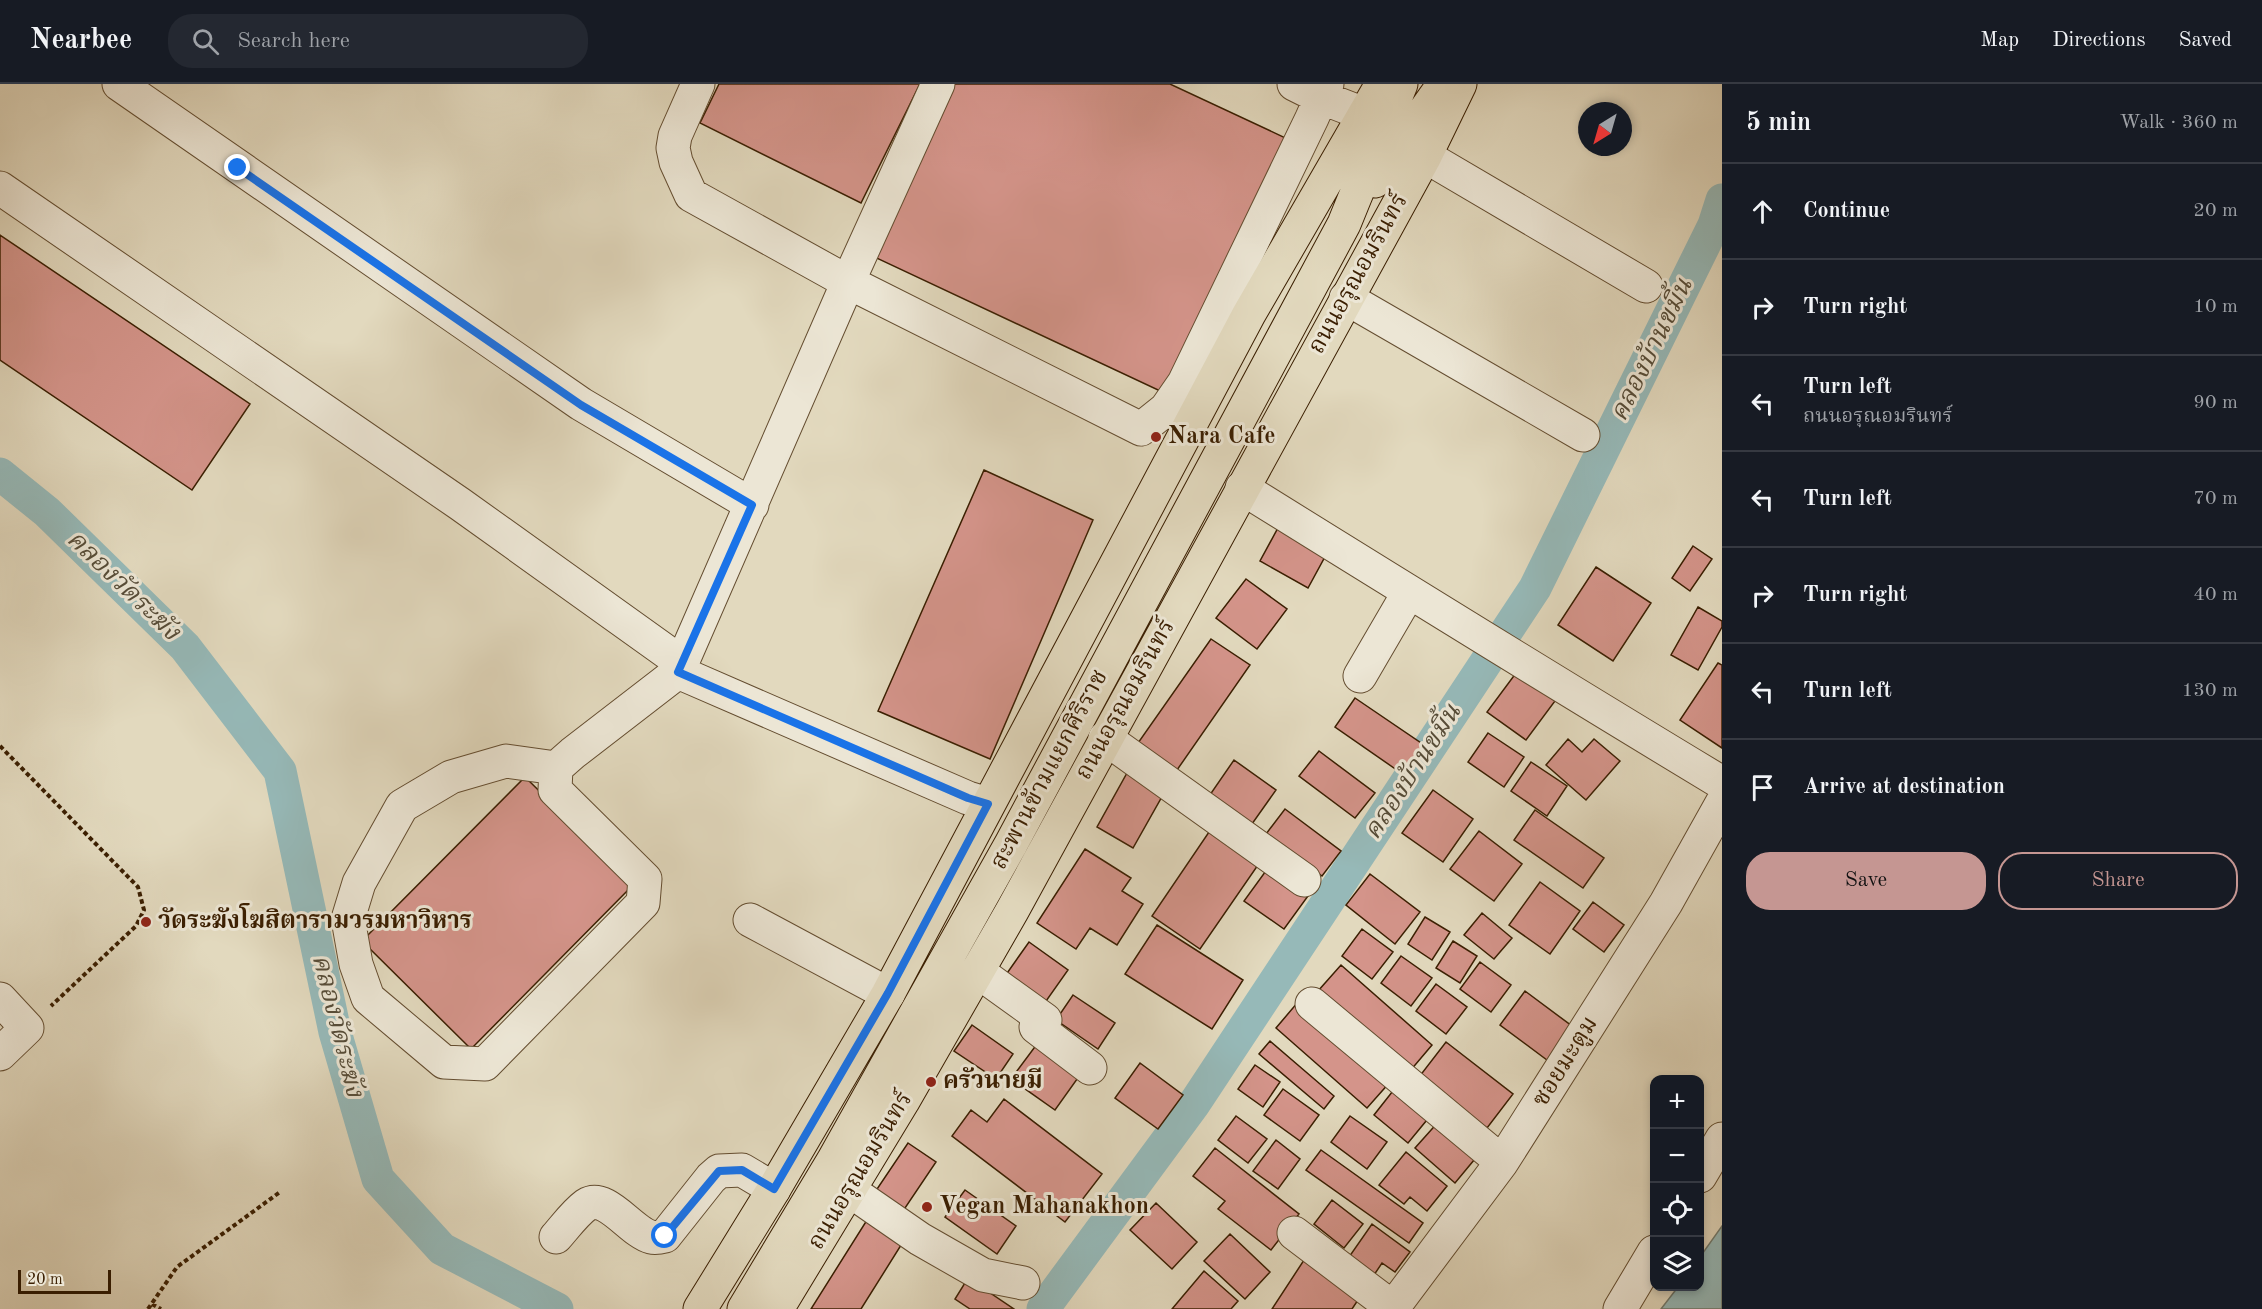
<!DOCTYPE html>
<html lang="en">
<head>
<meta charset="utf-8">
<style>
  :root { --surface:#171b24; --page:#242831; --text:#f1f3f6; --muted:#9ea1a6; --line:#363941; --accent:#c59692 }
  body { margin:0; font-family:"Old Standard TT","Noto Serif Thai",serif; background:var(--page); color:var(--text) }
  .controls { position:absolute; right:18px; bottom:18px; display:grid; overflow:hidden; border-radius:12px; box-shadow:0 3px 9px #0003 }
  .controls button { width:54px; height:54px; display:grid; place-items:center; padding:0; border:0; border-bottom:2px solid var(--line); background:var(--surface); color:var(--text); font:30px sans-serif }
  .compass { position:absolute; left:1578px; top:18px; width:54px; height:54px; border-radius:50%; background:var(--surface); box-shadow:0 3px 9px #0003; rotate:217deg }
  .scale { position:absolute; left:18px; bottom:15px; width:93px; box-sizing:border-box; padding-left:6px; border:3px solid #3a1e01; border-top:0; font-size:16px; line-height:21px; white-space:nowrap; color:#3a1e01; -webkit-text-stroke:4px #ece6d5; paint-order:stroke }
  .stop { position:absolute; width:18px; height:18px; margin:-14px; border:4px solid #1a73e8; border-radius:50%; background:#fff }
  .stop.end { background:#1a73e8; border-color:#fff; box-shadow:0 2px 6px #0008 }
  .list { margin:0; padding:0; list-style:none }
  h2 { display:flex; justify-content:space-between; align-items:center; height:78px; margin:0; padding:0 24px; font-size:26px }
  h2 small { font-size:20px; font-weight:400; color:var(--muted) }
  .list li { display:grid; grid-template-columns:39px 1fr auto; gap:18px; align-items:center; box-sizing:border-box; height:96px; padding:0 24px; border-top:2px solid var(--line) }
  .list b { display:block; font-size:22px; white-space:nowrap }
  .list p { margin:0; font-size:20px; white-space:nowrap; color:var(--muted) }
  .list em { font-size:20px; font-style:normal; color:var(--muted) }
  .actions { display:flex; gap:12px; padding:18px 24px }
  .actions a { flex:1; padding:14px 0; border:2px solid var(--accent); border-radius:24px; text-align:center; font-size:21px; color:var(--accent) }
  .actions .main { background:var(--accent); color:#111 }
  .icon { flex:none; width:33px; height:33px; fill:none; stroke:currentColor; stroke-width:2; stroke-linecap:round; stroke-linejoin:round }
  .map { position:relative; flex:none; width:1722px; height:1225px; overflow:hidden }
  header { display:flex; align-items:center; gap:36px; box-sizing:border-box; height:84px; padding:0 30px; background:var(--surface); border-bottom:2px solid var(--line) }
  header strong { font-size:28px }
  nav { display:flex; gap:33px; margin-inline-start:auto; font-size:21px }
  .search { width:420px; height:54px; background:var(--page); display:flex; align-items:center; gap:15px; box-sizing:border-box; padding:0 21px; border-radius:24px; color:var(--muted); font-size:22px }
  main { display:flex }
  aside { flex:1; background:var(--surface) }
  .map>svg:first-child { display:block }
  .water { fill:#96b9b8; stroke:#717b6f; stroke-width:1.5 }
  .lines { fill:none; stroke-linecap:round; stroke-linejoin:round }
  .canal { stroke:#96b9b8; stroke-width:33 }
  .building { fill:#d4948a; stroke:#3a1e01; stroke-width:1.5 }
  .minor-casing { stroke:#644d30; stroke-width:35 }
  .major-casing { stroke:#3a1e01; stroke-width:35 }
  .path { stroke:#3a1e01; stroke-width:4; stroke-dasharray:4.5 3; stroke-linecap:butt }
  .minor { stroke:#ece6d5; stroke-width:33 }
  .major { stroke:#e2d9be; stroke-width:33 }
  .route { stroke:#1a73e8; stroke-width:8 }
  .poi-dot { fill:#8f2418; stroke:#ece6d5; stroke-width:2 }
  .labels { text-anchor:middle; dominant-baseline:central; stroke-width:6; stroke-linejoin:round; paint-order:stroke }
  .street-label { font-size:24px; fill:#3a1e01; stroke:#ece6d5 }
  .poi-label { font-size:24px; font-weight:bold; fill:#3a1e01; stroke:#ece6d5; text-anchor:start }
  .water-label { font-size:26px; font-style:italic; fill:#564c38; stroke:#ece6d5 }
</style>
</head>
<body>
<header>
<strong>Nearbee</strong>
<div class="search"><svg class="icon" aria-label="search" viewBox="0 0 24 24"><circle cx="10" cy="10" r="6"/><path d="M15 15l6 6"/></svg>Search here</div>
<nav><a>Map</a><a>Directions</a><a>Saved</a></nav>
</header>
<main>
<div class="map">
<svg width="1722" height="1225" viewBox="0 0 1722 1225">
  <rect width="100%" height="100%" fill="#e2d9be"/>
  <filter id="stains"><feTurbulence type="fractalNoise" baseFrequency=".00333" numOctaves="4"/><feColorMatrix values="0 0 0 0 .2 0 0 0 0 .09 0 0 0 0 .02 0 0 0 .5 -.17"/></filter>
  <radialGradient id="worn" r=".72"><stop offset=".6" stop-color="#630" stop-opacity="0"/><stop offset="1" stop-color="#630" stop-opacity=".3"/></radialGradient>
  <path class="water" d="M1722,1142V1225H1661L1678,1203L1700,1202V1173Z"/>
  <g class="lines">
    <path class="canal" d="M0,390L47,428L185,563L280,687L335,948L378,1095L442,1165L557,1225
      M1043,1225L1194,1020L1535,504L1714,141L1722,116"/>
  </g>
  <path class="building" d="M719,0H920L861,119L700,39Z
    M948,0H1170L1292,57L1173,313L868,170Z
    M0,151L250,320L192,406L0,276Z
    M984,386L1093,436L990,675L878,627Z
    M1279,442L1327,469L1308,504L1260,477Z
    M1693,462L1712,475L1690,507L1672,494Z
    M1596,483L1651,519L1613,577L1558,541Z
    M1246,495L1287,525L1257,565L1216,534Z
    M1698,523L1722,537V543L1698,586L1671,571Z
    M1211,555L1250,581L1177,686L1138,659Z
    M1718,579L1722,581V664L1680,636Z
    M1516,589L1555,617L1526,656L1487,628Z
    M1355,614L1424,661L1404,691L1335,643Z
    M1488,649L1524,673L1504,703L1468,678Z
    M1568,655L1582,668L1594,655L1620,677L1586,716L1546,681Z
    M1319,667L1375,709L1355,734L1299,692Z
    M1234,676L1276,706L1247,747L1205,718Z
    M1531,678L1567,702L1547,732L1511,707Z
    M1127,689L1164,709L1133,764L1097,743Z
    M525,693L634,800L471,965L362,857Z
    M1433,706L1473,735L1443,778L1402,749Z
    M1285,725L1341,767L1322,792L1266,750Z
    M1535,726L1604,774L1583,804L1514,756Z
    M1479,747L1522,780L1494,817L1450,785Z
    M1209,748L1258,781L1200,865L1152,832Z
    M1085,765L1131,794L1122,807L1143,820L1117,861L1090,844L1076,865L1037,839Z
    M1268,784L1308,812L1284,845L1244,817Z
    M1370,790L1420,828L1395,860L1346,821Z
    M1540,798L1580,827L1550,870L1509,841Z
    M1593,818L1624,841L1604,868L1573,845Z
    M1482,829L1512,854L1494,875L1464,851Z
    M1425,833L1450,848L1432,876L1408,860Z
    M1157,841L1243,896L1212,945L1125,890Z
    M1362,845L1393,868L1372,895L1342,872Z
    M1453,857L1477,872L1460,899L1436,884Z
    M1029,858L1068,886L1044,920L1005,892Z
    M1401,872L1432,894L1411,922L1381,899Z
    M1480,878L1511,901L1491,928L1460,905Z
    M1341,881L1432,961L1410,987L1318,907Z
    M1436,900L1467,923L1446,950L1416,927Z
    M1525,907L1576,945L1551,979L1500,941Z
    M1073,911L1115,939L1098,965L1056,936Z
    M1298,918L1390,998L1367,1024L1276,944Z
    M972,941L1013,970L996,995L954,967Z
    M1270,957L1334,1012L1324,1025L1259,970Z
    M1446,958L1513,1010L1487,1044L1419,993Z
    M1037,960L1080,991L1055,1026L1011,995Z
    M1140,979L1183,1011L1158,1045L1115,1014Z
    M1255,981L1280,998L1263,1023L1238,1005Z
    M1396,1003L1431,1031L1408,1059L1374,1031Z
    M1283,1005L1319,1031L1300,1057L1264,1031Z
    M1004,1015L1102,1090L1065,1138L952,1052L971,1026L987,1038Z
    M1236,1032L1267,1055L1248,1079L1218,1056Z
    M1350,1032L1387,1058L1367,1085L1331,1058Z
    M1440,1036L1479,1070L1455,1099L1415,1064Z
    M1276,1056L1300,1075L1278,1105L1253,1087Z
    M908,1059L936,1078L901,1130L873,1111Z
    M1215,1064L1299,1130L1271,1166L1218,1125L1225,1117L1193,1092Z
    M1321,1066L1423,1139L1409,1159L1306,1086Z
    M1406,1068L1447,1102L1427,1127L1410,1113L1404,1120L1379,1101Z
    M965,1106L1016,1142L997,1170L945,1133Z
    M1332,1116L1363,1140L1344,1164L1314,1140Z
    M1156,1119L1197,1158L1172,1185L1130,1146Z
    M867,1136L903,1158L861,1225H811Z
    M1372,1140L1410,1168L1395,1188L1382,1179L1374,1191L1349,1173Z
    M1230,1150L1270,1188L1245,1215L1204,1177Z
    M1306,1173L1362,1210L1352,1225H1272Z
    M1204,1187L1238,1217L1231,1225H1172Z
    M968,1194L1014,1225H970L955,1215Z"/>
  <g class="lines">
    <defs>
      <path id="minor" d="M119,0L581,320L752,421
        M698,0L675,52L673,64L676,78L691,111L848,198L1141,345L1166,325L1184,299L1312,34L1327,0
        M1294,0L1320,13L1364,30
        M1425,72L1646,202
        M0,104L460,420L682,579
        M1346,214L1583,351
        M1242,404C1401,503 1561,602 1722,699
        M678,588L968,714L988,720
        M1360,592L1409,508
        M1105,654L1304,796
        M556,684L506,677L451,693L402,722L359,799L348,835L356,880L368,914L444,978L485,980L643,819L645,795L555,706L556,684L573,669L678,588L848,198L938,0
        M750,836L888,910
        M977,887L1045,936L1036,943L1090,984
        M0,915L27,944L0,970
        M1312,920L1502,1078
        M1700,1092L1722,1055
        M849,1106L920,1155L983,1191L1023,1199
        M1294,1149L1393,1224
        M556,1153C565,1143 575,1129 586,1121C606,1108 631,1148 651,1153C655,1154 661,1153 665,1152L711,1094L719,1087L742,1086L774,1105
        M1392,1225L1502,1078L1666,819L1722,719
        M1620,1225L1654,1168"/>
      <path id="major" d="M1375,97L1439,7
        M700,1225L774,1105L888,910L1249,230L1382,0
        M744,1225L833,1077L1011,760L1344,140L1401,0
        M777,1225L903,1017L1012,827L1425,72L1460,0"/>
    </defs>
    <use href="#minor" class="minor-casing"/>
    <use href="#major" class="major-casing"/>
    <path class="path" d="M0,662L138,803L144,826L136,842L51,922
      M152,1220L161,1225
      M148,1225L177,1183L280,1108"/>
    <use href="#minor" class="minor"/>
    <use href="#major" class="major"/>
  </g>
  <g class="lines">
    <path class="route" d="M238,84L581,321L752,421L678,588L968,714L988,720L888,909L774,1105L742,1086L719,1087L665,1152"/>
  </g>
  <g class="poi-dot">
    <circle cx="1156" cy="353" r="6"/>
    <circle cx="146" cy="838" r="6"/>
    <circle cx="931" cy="998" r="6"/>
    <circle cx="927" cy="1123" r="6"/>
  </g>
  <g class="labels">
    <g class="street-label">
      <text transform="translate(1359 190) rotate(-61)">ถนนอรุณอมรินทร์</text>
      <text transform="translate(1126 616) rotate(-61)">ถนนอรุณอมรินทร์</text>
      <text transform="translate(1050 686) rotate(-62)">สะพานข้ามแยกศิริราช</text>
      <text transform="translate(1566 978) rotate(-58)">ซอยมะตูม</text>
      <text transform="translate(861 1087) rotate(-59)">ถนนอรุณอมรินทร์</text>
    </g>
    <g class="poi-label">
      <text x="1168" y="353">Nara Cafe</text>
      <text x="158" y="838">วัดระฆังโฆสิตารามวรมหาวิหาร</text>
      <text x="943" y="998">ครัวนายมี</text>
      <text x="939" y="1123">Vegan Mahanakhon</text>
    </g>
    <g class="water-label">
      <text transform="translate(1652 266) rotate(-64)">คลองบ้านขมิ้น</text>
      <text transform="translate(123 502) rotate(44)">คลองวัดระฆัง</text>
      <text transform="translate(1413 688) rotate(-57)">คลองบ้านขมิ้น</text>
      <text transform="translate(337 942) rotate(76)">คลองวัดระฆัง</text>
    </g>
  </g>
  <rect width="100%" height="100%" filter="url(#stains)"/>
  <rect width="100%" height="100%" fill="url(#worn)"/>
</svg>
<div class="controls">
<button>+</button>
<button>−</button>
<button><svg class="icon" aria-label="locate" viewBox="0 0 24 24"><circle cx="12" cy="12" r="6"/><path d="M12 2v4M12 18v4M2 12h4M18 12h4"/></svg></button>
<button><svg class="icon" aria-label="layers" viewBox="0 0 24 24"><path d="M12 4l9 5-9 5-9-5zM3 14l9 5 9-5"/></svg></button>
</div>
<svg class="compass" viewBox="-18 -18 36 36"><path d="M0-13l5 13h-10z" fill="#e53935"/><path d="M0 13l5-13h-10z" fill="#9ea1a6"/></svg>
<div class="scale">20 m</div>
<div class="stop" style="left:665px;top:1152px"></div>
<div class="stop end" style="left:238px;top:84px"></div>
</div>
<aside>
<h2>5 min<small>Walk · 360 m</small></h2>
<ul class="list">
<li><svg class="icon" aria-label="ahead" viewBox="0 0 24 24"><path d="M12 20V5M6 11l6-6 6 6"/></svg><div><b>Continue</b></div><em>20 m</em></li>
<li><svg class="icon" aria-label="right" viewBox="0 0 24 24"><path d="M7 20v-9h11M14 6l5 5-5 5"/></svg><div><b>Turn right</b></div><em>10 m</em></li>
<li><svg class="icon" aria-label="left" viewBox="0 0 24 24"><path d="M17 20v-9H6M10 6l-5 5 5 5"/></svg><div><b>Turn left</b><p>ถนนอรุณอมรินทร์</p></div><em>90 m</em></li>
<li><svg class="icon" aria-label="left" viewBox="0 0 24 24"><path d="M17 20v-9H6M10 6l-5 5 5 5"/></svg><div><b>Turn left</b></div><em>70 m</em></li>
<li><svg class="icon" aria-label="right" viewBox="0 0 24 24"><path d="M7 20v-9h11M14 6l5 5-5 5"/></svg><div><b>Turn right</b></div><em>40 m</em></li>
<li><svg class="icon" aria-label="left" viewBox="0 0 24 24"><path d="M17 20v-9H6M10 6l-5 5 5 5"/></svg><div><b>Turn left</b></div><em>130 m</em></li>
<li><svg class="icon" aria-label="arrive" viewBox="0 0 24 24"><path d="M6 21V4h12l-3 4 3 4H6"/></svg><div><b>Arrive at destination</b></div></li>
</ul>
<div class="actions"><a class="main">Save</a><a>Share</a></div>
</aside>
</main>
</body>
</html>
